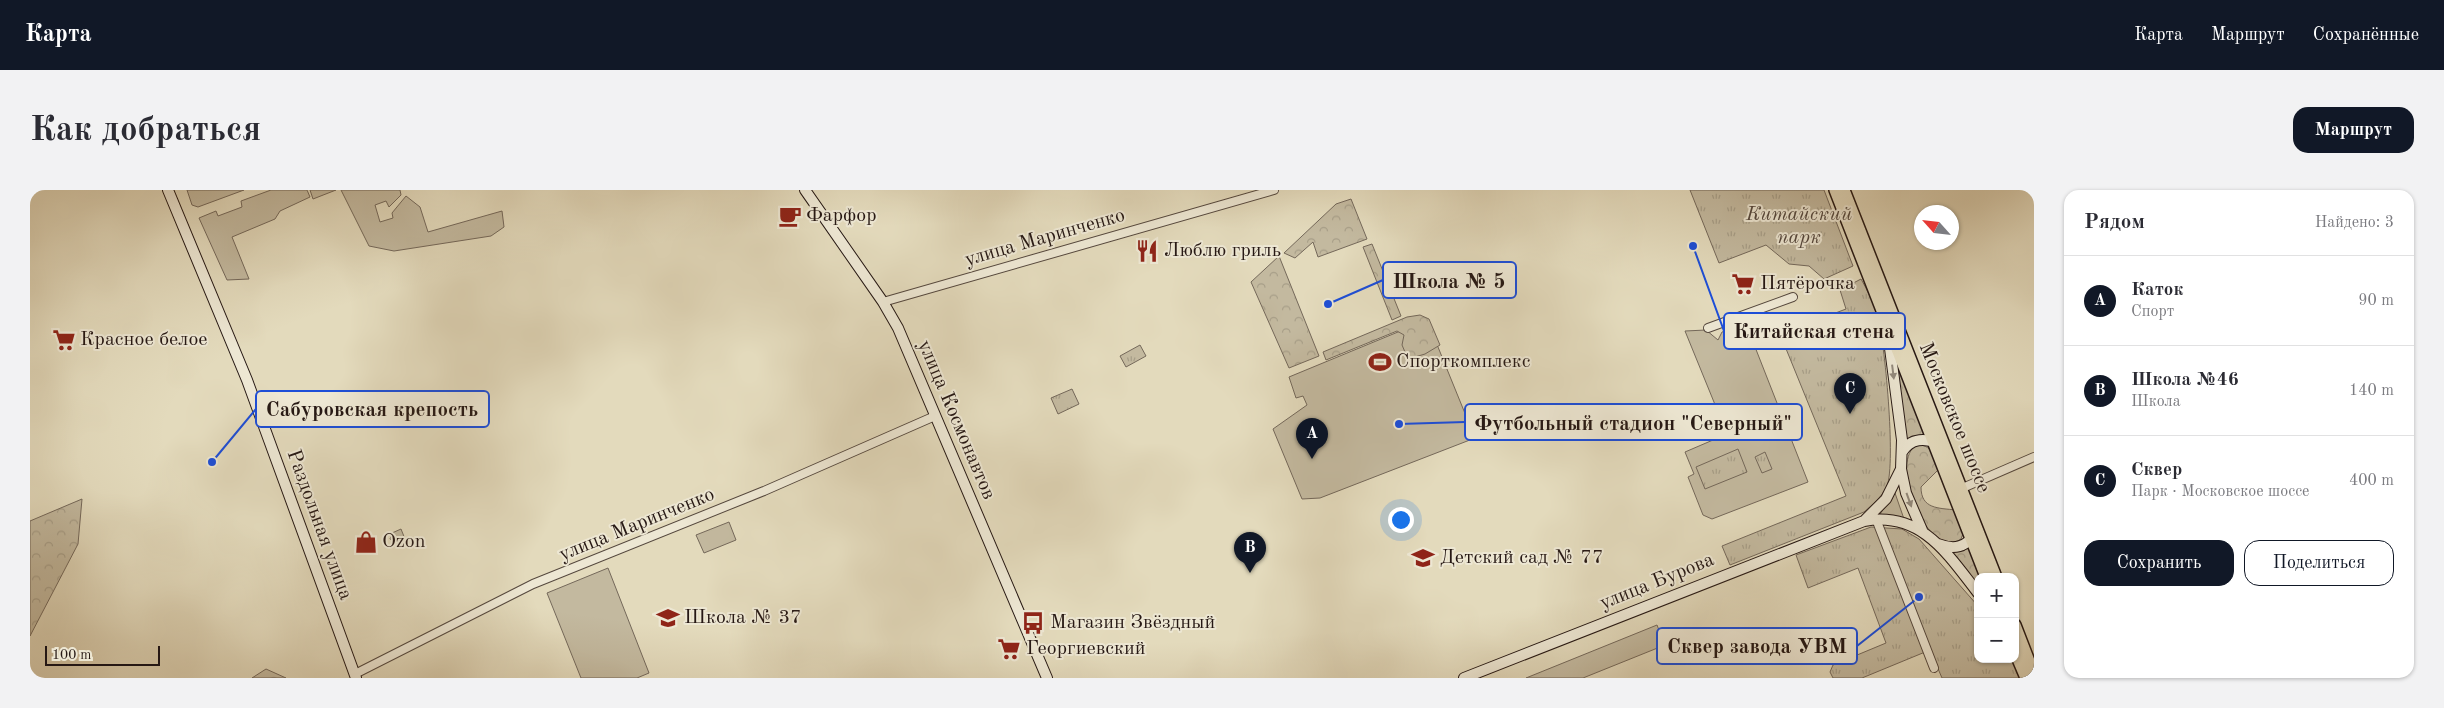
<!DOCTYPE html>
<html lang="ru">
<head>
<meta charset="utf-8">
<style>
  :root { --surface:#fff; --page:#f2f2f3; --text:#2b2b33; --muted:#7c7c81; --line:#e1e1e2; --accent:#111827 }
  body { margin:0; font-family:"Old Standard TT",serif; background:var(--page); color:var(--text) }
  .controls { position:absolute; right:15px; bottom:15px; display:grid; overflow:hidden; border-radius:10px; box-shadow:0 1px 4px #0004 }
  .controls button { width:45px; height:45px; display:grid; place-items:center; padding:0; border:0; border-bottom:1px solid var(--line); background:var(--surface); color:var(--text); font:25px sans-serif }
  .compass { position:absolute; left:1884px; top:15px; width:45px; height:45px; border-radius:50%; background:var(--surface); box-shadow:0 1px 4px #0004; rotate:297deg }
  .scale { position:absolute; left:15px; bottom:12px; width:115px; box-sizing:border-box; padding-left:5px; border:2px solid #261814; border-top:0; font-size:14px; line-height:18px; white-space:nowrap; color:#261814; -webkit-text-stroke:4px #ede7d3; paint-order:stroke }
  .you { position:absolute; left:1370px; top:329px; width:18px; height:18px; margin:-12px; border:4px solid #fff; border-radius:50%; background:#1a73e8; box-shadow:0 0 0 8px #1a73e833 }
  .badge { display:grid; place-items:center; width:32px; height:32px; border-radius:50%; background:var(--accent); color:#fff; font-size:16px; font-weight:700 }
  .pin { position:absolute; translate:-50% -41px; filter:drop-shadow(0 1px 2px #0008) }
  .pin::after { content:''; position:absolute; top:26px; width:18px; height:15px; background:inherit; clip-path:polygon(0 0,100% 0,50% 100%) }
  .list { margin:0; padding:0; list-style:none }
  h2 { display:flex; justify-content:space-between; align-items:center; height:65px; margin:0; padding:0 20px; font-size:21px }
  h2 small { font-size:16px; font-weight:400; color:var(--muted) }
  .list li { display:grid; grid-template-columns:32px 1fr auto; gap:15px; align-items:center; box-sizing:border-box; height:90px; padding:0 20px; border-top:1px solid var(--line) }
  .list b { display:block; font-size:19px; white-space:nowrap }
  .list p { margin:0; font-size:16px; white-space:nowrap; color:var(--muted) }
  .list em { font-size:16px; font-style:normal; color:var(--muted) }
  .actions { display:flex; gap:10px; padding:15px 20px }
  .actions a { flex:1; padding:11px 0; border:1px solid var(--accent); border-radius:15px; text-align:center; font-size:18px; color:var(--accent) }
  .actions .main { background:var(--accent); color:#fff }
  .map { position:relative; flex:none; width:2004px; height:488px; overflow:hidden; border-radius:15px }
  header { display:flex; align-items:center; gap:30px; box-sizing:border-box; height:70px; padding:0 25px; background:var(--accent); color:#fff }
  header strong { font-size:24px }
  nav { display:flex; gap:28px; margin-inline-start:auto; font-size:18px }
  .intro { display:flex; align-items:center; justify-content:space-between; box-sizing:border-box; height:120px; padding:0 30px }
  h1 { margin:0; font-size:35px }
  .button { padding:12px 22px; border-radius:15px; background:var(--accent); color:#fff; font-size:18px; font-weight:700 }
  main { display:flex; gap:30px; padding:0 30px }
  aside { flex:1; background:var(--surface); border-radius:15px; box-shadow:0 1px 4px #0004 }
  .map>svg:first-child { display:block }
  .grass { fill:#c3b99f; stroke:#74685a }
  .forest { fill:url(#forest-crowns); stroke:#74685a }
  .park { fill:url(#park-tufts); stroke:#74685a }
  .lines { fill:none; stroke-linecap:round; stroke-linejoin:round }
  .street-casing { stroke:#55483e; stroke-width:10 }
  .secondary-casing { stroke:#261814; stroke-width:12 }
  .primary-casing { stroke:#261814; stroke-width:14 }
  .street { stroke:#ede7d3; stroke-width:8 }
  .secondary { stroke:#ede7d3; stroke-width:10 }
  .primary { stroke:#e3dabc; stroke-width:11 }
  .oneway { fill:#938a7d }
  .labels { text-anchor:middle; dominant-baseline:central; stroke-width:4; stroke-linejoin:round; paint-order:stroke }
  .park-label { font-size:20px; font-style:italic; fill:#55483e; stroke:#ede7d3 }
  .poi-label { font-size:20px; fill:#261814; stroke:#ede7d3; text-anchor:start }
  .street-label { font-size:20px; fill:#261814; stroke:#ede7d3 }
  .leader { fill:none; stroke:#1d4ed8; stroke-width:2 }
  .callout-dot { fill:#1d4ed8; stroke:#ede7d3; stroke-width:2 }
  .callout { fill:#ede7d3; stroke:#1d4ed8; stroke-width:2 }
  .callout-label { font-size:21px; text-anchor:middle; font-weight:bold; fill:#261814 }
</style>
</head>
<body>
<header>
<strong>Карта</strong>
<nav><a>Карта</a><a>Маршрут</a><a>Сохранённые</a></nav>
</header>
<div class="intro"><h1>Как добраться</h1><a class="button">Маршрут</a></div>
<main>
<div class="map">
<svg width="2004" height="488" viewBox="0 0 2004 488">
  <defs>
    <pattern id="forest-crowns" width="20" height="18" patternUnits="userSpaceOnUse" patternTransform="scale(1.25)"><rect width="20" height="18" fill="#c3b99f"/><path d="M2 6a3 3 0 1 1 6 0M12 15a3 3 0 1 1 6 0" fill="none" stroke="#a79e88"/></pattern>
    <pattern id="park-tufts" width="24" height="20" patternUnits="userSpaceOnUse" patternTransform="scale(1.25)"><rect width="24" height="20" fill="#c3b99f"/><path d="M3 7l-1-3M5 7V3M7 7l1-3M15 17l-1-3M17 17v-4M19 17l1-3" fill="none" stroke="#a79e88"/></pattern>
  </defs>
  <rect width="100%" height="100%" fill="#e3dabc"/>
  <filter id="stains"><feTurbulence type="fractalNoise" baseFrequency=".004" numOctaves="4"/><feColorMatrix values="0 0 0 0 .2 0 0 0 0 .09 0 0 0 0 .02 0 0 0 .5 -.17"/></filter>
  <radialGradient id="worn" r=".72"><stop offset=".6" stop-color="#630" stop-opacity="0"/><stop offset="1" stop-color="#630" stop-opacity=".3"/></radialGradient>
  <path class="grass" d="M157,0H214L168,17L162,15Z
    M241,0H277L280,7L250,21L245,29L202,47L219,89L197,90L169,28L186,21L188,26L212,17L211,11Z
    M280,0H306L283,9Z
    M311,0H370L371,5L359,17L356,11L345,15L350,32L363,28L362,23L376,6L390,17L398,42L472,21L474,37L461,46L364,61L339,56Z
    M1397,130L1445,248L1290,308L1272,309L1243,239L1277,215L1273,206L1266,208L1259,187Z
    M1716,134L1778,292L1682,329L1673,325L1658,287L1664,284L1655,262L1697,244L1655,141L1676,140L1688,150L1692,142Z
    M1865,303L1874,329L1850,324Z
    M699,332L706,350L674,363L666,345Z
    M371,339L375,349L366,353L360,349L362,343Z
    M578,378L619,483L607,488H551L517,403Z
    M1627,435L1635,455L1553,488H1496Z"/>
  <path class="forest" d="M1321,9L1337,49L1288,67L1283,52L1265,68L1254,63L1306,14Z
    M1342,54L1371,126L1362,130L1333,57Z
    M1249,66L1289,166L1259,178L1221,92Z
    M1390,125L1399,129L1410,155L1395,164L1378,169L1372,155L1374,145L1367,141L1296,170L1293,162L1377,127Z
    M1865,164L1899,246H1882L1875,250Z
    M1886,255C1902,254 1904,266 1909,279L1891,297C1891,319 1908,318 1926,320L1934,341L1931,349C1898,371 1858,275 1886,255Z
    M52,309L48,354L0,446V331Z
    M1940,355L1951,387H1948V396L1917,361H1934Z
    M236,479L256,488H222Z"/>
  <path class="park" d="M1660,0H1794L1823,76L1794,89L1779,76L1759,74L1736,55L1689,73Z
    M1831,89C1838,101 1843,112 1847,124C1855,150 1866,273 1857,296C1852,307 1842,315 1834,322L1700,375L1692,356L1816,306L1750,144L1816,119L1810,100Z
    M1110,155L1116,166L1096,177L1090,166Z
    M1042,199L1049,214L1028,224L1021,208Z
    M1708,259L1717,282L1675,299L1666,277Z
    M1735,262L1742,279L1732,283L1725,267Z
    M1841,337L1872,339L1889,349L1948,416V469H1983L1991,488H1912L1900,460L1832,488H1803L1800,482L1803,475L1856,453L1828,378L1778,398L1766,365Z"/>
  <g class="lines">
    <defs>
      <path id="street" d="M853,112L1244,0
        M1678,138L1763,107
        M1928,300L2004,267
        M1846,329L1904,478
        M325,484L503,394L734,301L905,226"/>
      <path id="secondary" d="M138,0L217,190L326,488
        M775,0L853,112L868,138L1017,488
        M1872,262C1881,248 1894,248 1908,253
        M1871,279L1876,303L1892,340
        M1835,330L1856,309L1871,279L1872,250L1858,143
        M1908,354C1924,360 1936,358 1945,343
        M1434,488L1834,331C1891,321 1917,363 1948,403"/>
      <path id="primary" d="M1805,0L1956,387
        M1814,0L1966,387
        M1985,435L2004,484
        M1985,462L1996,488"/>
    </defs>
    <use href="#street" class="street-casing"/>
    <use href="#secondary" class="secondary-casing"/>
    <use href="#primary" class="primary-casing"/>
    <use href="#street" class="street"/>
    <use href="#secondary" class="secondary"/>
    <use href="#primary" class="primary"/>
  </g>
  <defs><path id="oneway-solid" d="M-6-.8H1V-3.2L6.5 0L1 3.2V.8H-6Z" transform="scale(1.25)"/></defs>
  <g class="oneway">
    <use href="#oneway-solid" transform="translate(1863 182) rotate(83)"/>
    <use href="#oneway-solid" transform="translate(1879 310) rotate(70)"/>
  </g>
  <defs>
    <symbol id="cafe-bare" viewBox="-9 -9 18 18"><path d="M-5.5-4.5H6V0H3Q3 3.5 0 3.5H-2.5Q-5.5 3.5-5.5 0ZM3-3.2v2h1.7v-2ZM-6 4.5H4V6H-6Z" fill="#8f2418" stroke="#ede7d3" stroke-width="2.5" paint-order="stroke"/></symbol>
    <symbol id="restaurant-bare" viewBox="-9 -9 18 18"><path d="M-5-6h1v4h1v-4h1v4h1v-4h1v5L-1.5 .5V6h-2V.5L-5-1ZM5-6V6H3V1.5H1.5Q1.5-4 5-6Z" fill="#8f2418" stroke="#ede7d3" stroke-width="2.5" paint-order="stroke"/></symbol>
    <symbol id="supermarket-bare" viewBox="-9 -9 18 18"><path d="M-6-5.5h2.5l.6 2H6L4.5 2H-2.5L-4.4-4H-6ZM-1.5 3.2a1.3 1.3 0 1 0 .1 0ZM3 3.2a1.3 1.3 0 1 0 .1 0Z" fill="#8f2418" stroke="#ede7d3" stroke-width="2.5" paint-order="stroke"/></symbol>
    <symbol id="stadium-bare" viewBox="-9 -9 18 18"><path d="M0-5a6.5 5 0 1 0 0 10a6.5 5 0 1 0 0-10ZM-3.5-1.8h7v3.6h-7Z" fill="#8f2418" stroke="#ede7d3" stroke-width="2.5" paint-order="stroke"/></symbol>
    <symbol id="shop-bare" viewBox="-9 -9 18 18"><path d="M-5-2.5h2.3a2.7 3.5 0 0 1 5.4 0H5L5.5 6h-11ZM-1.5-2.5h3a1.5 2.3 0 0 0-3 0Z" fill="#8f2418" stroke="#ede7d3" stroke-width="2.5" paint-order="stroke"/></symbol>
    <symbol id="school-bare" viewBox="-9 -9 18 18"><path d="M0-5L7-2L0 1L-7-2ZM-4 1L0 2.5L4 1V4Q0 6-4 4Z" fill="#8f2418" stroke="#ede7d3" stroke-width="2.5" paint-order="stroke"/></symbol>
    <symbol id="bus-bare" viewBox="-9 -9 18 18"><path d="M-5-6H5V4H4V6H2V4H-2V6H-4V4H-5ZM-3.5-4V0h7V-4ZM-3.5 1.2v1.5H-2V1.2ZM2 1.2v1.5H3.5V1.2Z" fill="#8f2418" stroke="#ede7d3" stroke-width="2.5" paint-order="stroke"/></symbol>
  </defs>
  <g fill-rule="evenodd">
    <use href="#cafe-bare" x="744" y="10" width="32" height="32"/>
    <use href="#restaurant-bare" x="1101" y="45" width="32" height="32"/>
    <use href="#supermarket-bare" x="1697" y="78" width="32" height="32"/>
    <use href="#supermarket-bare" x="18" y="134" width="32" height="32"/>
    <use href="#stadium-bare" x="1334" y="156" width="32" height="32"/>
    <use href="#shop-bare" x="320" y="336" width="32" height="32"/>
    <use href="#school-bare" x="1377" y="352" width="32" height="32"/>
    <use href="#school-bare" x="622" y="412" width="32" height="32"/>
    <use href="#bus-bare" x="987" y="417" width="32" height="32"/>
    <use href="#supermarket-bare" x="963" y="443" width="32" height="32"/>
  </g>
  <g class="labels">
    <g class="park-label">
      <text x="1769" y="25">Китайский<tspan x="1769" dy="23">парк</tspan></text>
    </g>
    <g class="poi-label">
      <text x="776" y="26">Фарфор</text>
      <text x="1134" y="61">Люблю гриль</text>
      <text x="1730" y="94">Пятёрочка</text>
      <text x="50" y="150">Красное белое</text>
      <text x="1366" y="172">Спорткомплекс</text>
      <text x="352" y="352">Ozon</text>
      <text x="1410" y="368">Детский сад № 77</text>
      <text x="654" y="428">Школа № 37</text>
      <text x="1020" y="433">Магазин Звёздный</text>
      <text x="996" y="459">Георгиевский</text>
    </g>
    <g class="street-label">
      <text transform="translate(1015 48) rotate(-16)">улица Маринченко</text>
      <text transform="translate(1924 228) rotate(68)">Московское шоссе</text>
      <text transform="translate(926 230) rotate(67)">улица Космонавтов</text>
      <text transform="translate(289 335) rotate(70)">Раздольная улица</text>
      <text transform="translate(607 335) rotate(-22)">улица Маринченко</text>
      <text transform="translate(1627 392) rotate(-22)">улица Бурова</text>
    </g>
  </g>
  <path class="leader" d="M1298 114L1353 90M1663 56L1694 141M182 272L226 219M1369 234L1435 232M1889 407L1827 456"/>
  <g class="callout-dot">
    <circle cx="1298" cy="114" r="5"/>
    <circle cx="1663" cy="56" r="5"/>
    <circle cx="182" cy="272" r="5"/>
    <circle cx="1369" cy="234" r="5"/>
    <circle cx="1889" cy="407" r="5"/>
  </g>
  <g class="callout">
    <rect x="1353" y="72" width="133" height="36" rx="5"/>
    <rect x="1694" y="123" width="181" height="36" rx="5"/>
    <rect x="226" y="201" width="233" height="36" rx="5"/>
    <rect x="1435" y="214" width="337" height="36" rx="5"/>
    <rect x="1627" y="438" width="200" height="36" rx="5"/>
  </g>
  <g class="callout-label">
    <text x="1419" y="98">Школа № 5</text>
    <text x="1784" y="148">Китайская стена</text>
    <text x="342" y="226">Сабуровская крепость</text>
    <text x="1603" y="240">Футбольный стадион "Северный"</text>
    <text x="1727" y="463">Сквер завода УВМ</text>
  </g>
  <rect width="100%" height="100%" filter="url(#stains)"/>
  <rect width="100%" height="100%" fill="url(#worn)"/>
</svg>
<div class="controls">
<button>+</button>
<button>−</button>
</div>
<svg class="compass" viewBox="-18 -18 36 36"><path d="M0-13l5 13h-10z" fill="#e53935"/><path d="M0 13l5-13h-10z" fill="#7c7c81"/></svg>
<div class="scale">100 m</div>
<div class="you"></div>
<div class="pin badge" style="left:1282px;top:269px">A</div>
<div class="pin badge" style="left:1220px;top:383px">B</div>
<div class="pin badge" style="left:1820px;top:224px">C</div>
</div>
<aside>
<h2>Рядом<small>Найдено: 3</small></h2>
<ul class="list">
<li><span class="badge">A</span><div><b>Каток</b><p>Спорт</p></div><em>90 m</em></li>
<li><span class="badge">B</span><div><b>Школа №46</b><p>Школа</p></div><em>140 m</em></li>
<li><span class="badge">C</span><div><b>Сквер</b><p>Парк · Московское шоссе</p></div><em>400 m</em></li>
</ul>
<div class="actions"><a class="main">Сохранить</a><a>Поделиться</a></div>
</aside>
</main>
</body>
</html>
